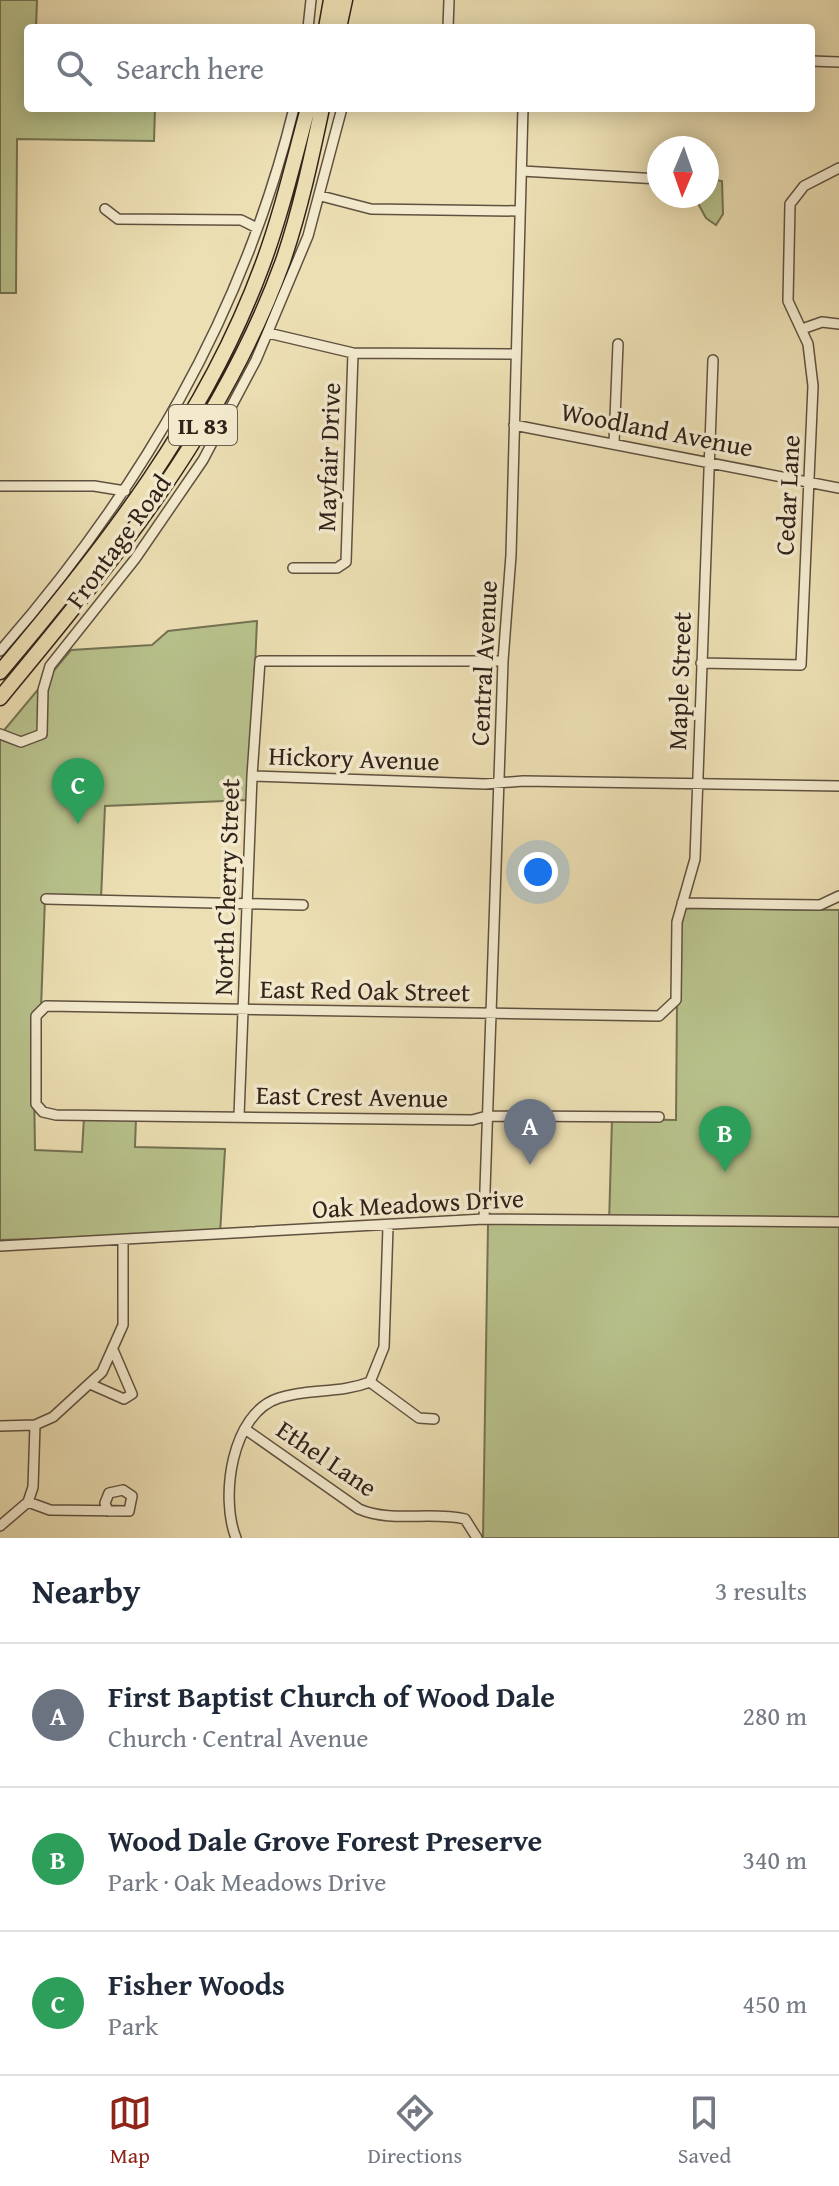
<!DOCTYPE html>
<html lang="en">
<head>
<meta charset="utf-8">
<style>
  :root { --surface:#fff; --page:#f6f6f7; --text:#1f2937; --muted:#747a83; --line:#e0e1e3; --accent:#8f2418 }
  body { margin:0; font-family:"Gentium Book Plus",serif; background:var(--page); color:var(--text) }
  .compass { position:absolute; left:647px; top:136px; width:72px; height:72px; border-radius:50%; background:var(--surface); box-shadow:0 4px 20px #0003; rotate:182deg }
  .you { position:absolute; left:538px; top:872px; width:28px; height:28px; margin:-20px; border:6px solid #fff; border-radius:50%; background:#1a73e8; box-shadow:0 0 0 12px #1a73e833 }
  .badge { display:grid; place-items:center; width:52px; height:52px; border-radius:50%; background:var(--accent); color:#fff; font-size:26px; font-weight:700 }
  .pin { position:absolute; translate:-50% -66px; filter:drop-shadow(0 2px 4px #0008) }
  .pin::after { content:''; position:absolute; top:42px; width:28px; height:24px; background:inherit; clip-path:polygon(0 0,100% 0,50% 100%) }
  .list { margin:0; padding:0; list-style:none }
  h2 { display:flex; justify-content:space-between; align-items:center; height:104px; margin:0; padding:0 32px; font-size:34px }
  h2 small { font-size:26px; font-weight:400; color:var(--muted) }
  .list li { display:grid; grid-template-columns:52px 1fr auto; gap:24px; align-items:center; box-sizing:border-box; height:144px; padding:0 32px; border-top:2px solid var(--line) }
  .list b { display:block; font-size:30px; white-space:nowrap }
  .list p { margin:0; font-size:26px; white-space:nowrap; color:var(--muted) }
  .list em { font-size:26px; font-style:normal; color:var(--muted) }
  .icon { flex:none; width:44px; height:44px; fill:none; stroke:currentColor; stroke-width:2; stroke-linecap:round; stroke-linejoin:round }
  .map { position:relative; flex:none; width:839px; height:1538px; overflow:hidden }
  .search { position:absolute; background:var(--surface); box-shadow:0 4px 20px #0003; left:24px; right:24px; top:24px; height:88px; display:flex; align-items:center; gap:20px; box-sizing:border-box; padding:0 28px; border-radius:8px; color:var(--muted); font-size:30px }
  .sheet { height:536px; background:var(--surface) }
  nav { display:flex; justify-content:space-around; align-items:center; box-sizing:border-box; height:112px; border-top:2px solid var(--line); background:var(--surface); font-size:22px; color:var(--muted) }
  nav a { display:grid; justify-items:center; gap:4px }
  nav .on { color:var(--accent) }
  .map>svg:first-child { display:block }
  .green { fill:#b8c28c; stroke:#747253; stroke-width:2 }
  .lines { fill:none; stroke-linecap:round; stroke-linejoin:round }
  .minor-casing { stroke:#605140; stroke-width:12 }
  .highway-casing { stroke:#31221a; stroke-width:17 }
  .minor { stroke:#f3eace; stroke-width:9 }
  .highway { stroke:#ecdfb3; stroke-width:14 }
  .labels { text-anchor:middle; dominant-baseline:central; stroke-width:7; stroke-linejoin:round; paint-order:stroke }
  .shield { fill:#f3eace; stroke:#6b5e50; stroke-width:2 }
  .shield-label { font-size:24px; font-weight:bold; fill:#31221a }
  .street-label { font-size:26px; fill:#31221a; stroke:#f3eace }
</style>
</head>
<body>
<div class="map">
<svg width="839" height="1538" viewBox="0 0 839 1538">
  <rect width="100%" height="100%" fill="#ecdfb3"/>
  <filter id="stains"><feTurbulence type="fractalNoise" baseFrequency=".0025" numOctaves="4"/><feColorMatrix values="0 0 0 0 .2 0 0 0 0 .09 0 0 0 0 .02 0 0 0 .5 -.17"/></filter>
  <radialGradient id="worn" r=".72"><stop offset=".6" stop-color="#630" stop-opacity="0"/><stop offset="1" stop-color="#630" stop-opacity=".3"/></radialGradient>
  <path class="green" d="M0,0H37L36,28H28V108H155L154,141L17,139L16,293H0Z
    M711,179L722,181L723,214L716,225L706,218L694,196H707V181Z
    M257,621L249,800L105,806L101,899L45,898L41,1009L33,1017L35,1150L82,1152L84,1117L136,1118L135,1147L225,1149L220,1234L0,1240V735L71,650L152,645L168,631Z
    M686,908L839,910V1538H483L488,1224H609L612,1119L676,1120L677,1004C686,973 674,938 686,908Z"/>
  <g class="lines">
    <defs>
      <path id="minor" d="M308,28L311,0
        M448,28L449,0
        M811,61L839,62
        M522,171L659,179
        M321,196L371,209L519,211
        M105,209L118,219L241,220L257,228
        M802,329L822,322L839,324
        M268,333L353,353L515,354
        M514,425L839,488
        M614,443L618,344
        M0,486H94L125,491
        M293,568H337L346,562L353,353
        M0,651C140,491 243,316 294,108
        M701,663L801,665L813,386L808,344L788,301L790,204L804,186L839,168
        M0,734L21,742L42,734L43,690L50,666L135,559L203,460L256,360L308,236L342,108
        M252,776L485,784L523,781L839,786
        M46,899L303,905
        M682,903L820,905L839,896
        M239,1116L252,776L260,661H503
        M659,1117L487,1116L472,1120L56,1115L43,1112L36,1104V1016L46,1006L659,1016L676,1000L677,922L695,859L713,360
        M484,1219L503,661L511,555L523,108
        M0,1246L484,1219L839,1222
        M370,1382L419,1418L434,1419
        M90,1384L124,1399L132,1394L114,1352
        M0,1426L35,1425L53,1417L102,1372L123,1325V1241
        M245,1429L359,1509C391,1523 431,1511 465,1519L477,1538
        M28,1502L50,1510L129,1511L132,1496L123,1490L109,1493L105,1503L108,1511
        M0,1526L28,1502L33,1487L35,1425
        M236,1538C220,1498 231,1413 279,1398C309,1388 339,1394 370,1382L384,1347L388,1227"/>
      <path id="highway" d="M326,28L331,0
        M339,28L345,0
        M0,672C105,548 205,420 262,266C281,215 294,160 308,108
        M0,698C111,564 223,427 283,261C300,211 311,160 322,108"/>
    </defs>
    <use href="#minor" class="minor-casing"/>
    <use href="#highway" class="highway-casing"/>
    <use href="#minor" class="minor"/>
    <use href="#highway" class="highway"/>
  </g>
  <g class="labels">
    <rect class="shield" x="169" y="405" width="68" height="40" rx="6"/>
    <g class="shield-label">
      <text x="203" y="425">IL 83</text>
    </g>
    <g class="street-label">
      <text transform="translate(657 429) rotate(11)">Woodland Avenue</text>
      <text transform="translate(328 457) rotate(-88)">Mayfair Drive</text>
      <text transform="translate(787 495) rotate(-87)">Cedar Lane</text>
      <text transform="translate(118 541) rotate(-54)">Frontage Road</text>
      <text transform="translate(483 663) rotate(-87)">Central Avenue</text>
      <text transform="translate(679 681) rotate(-88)">Maple Street</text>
      <text transform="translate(354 758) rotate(2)">Hickory Avenue</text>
      <text transform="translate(226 887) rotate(-88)">North Cherry Street</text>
      <text transform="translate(365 990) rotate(1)">East Red Oak Street</text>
      <text transform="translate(352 1096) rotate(1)">East Crest Avenue</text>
      <text transform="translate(418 1203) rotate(-3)">Oak Meadows Drive</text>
      <text transform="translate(327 1458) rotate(34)">Ethel Lane</text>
    </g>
  </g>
  <rect width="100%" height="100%" filter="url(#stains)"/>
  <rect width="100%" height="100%" fill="url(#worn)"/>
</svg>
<svg class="compass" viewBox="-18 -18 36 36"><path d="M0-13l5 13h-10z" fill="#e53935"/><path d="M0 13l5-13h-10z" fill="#747a83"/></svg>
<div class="you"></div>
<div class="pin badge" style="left:530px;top:1165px;background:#6b7280">A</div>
<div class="pin badge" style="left:725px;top:1172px;background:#2e9e5b">B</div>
<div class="pin badge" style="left:78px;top:824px;background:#2e9e5b">C</div>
<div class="search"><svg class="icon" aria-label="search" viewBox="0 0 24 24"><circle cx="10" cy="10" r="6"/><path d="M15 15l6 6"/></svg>Search here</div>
</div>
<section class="sheet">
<h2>Nearby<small>3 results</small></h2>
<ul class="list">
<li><span class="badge" style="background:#6b7280">A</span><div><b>First Baptist Church of Wood Dale</b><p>Church · Central Avenue</p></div><em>280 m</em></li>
<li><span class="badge" style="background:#2e9e5b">B</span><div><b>Wood Dale Grove Forest Preserve</b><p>Park · Oak Meadows Drive</p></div><em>340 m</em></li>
<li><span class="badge" style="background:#2e9e5b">C</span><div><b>Fisher Woods</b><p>Park</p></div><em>450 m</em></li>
</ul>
</section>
<nav>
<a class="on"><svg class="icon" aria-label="map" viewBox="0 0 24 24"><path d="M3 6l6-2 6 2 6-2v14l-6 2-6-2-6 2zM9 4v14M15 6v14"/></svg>Map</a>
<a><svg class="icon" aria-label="directions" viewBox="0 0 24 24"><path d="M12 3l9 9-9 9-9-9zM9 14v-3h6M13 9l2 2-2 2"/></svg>Directions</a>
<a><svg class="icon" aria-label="saved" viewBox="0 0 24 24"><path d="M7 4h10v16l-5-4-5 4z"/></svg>Saved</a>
</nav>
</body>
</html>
